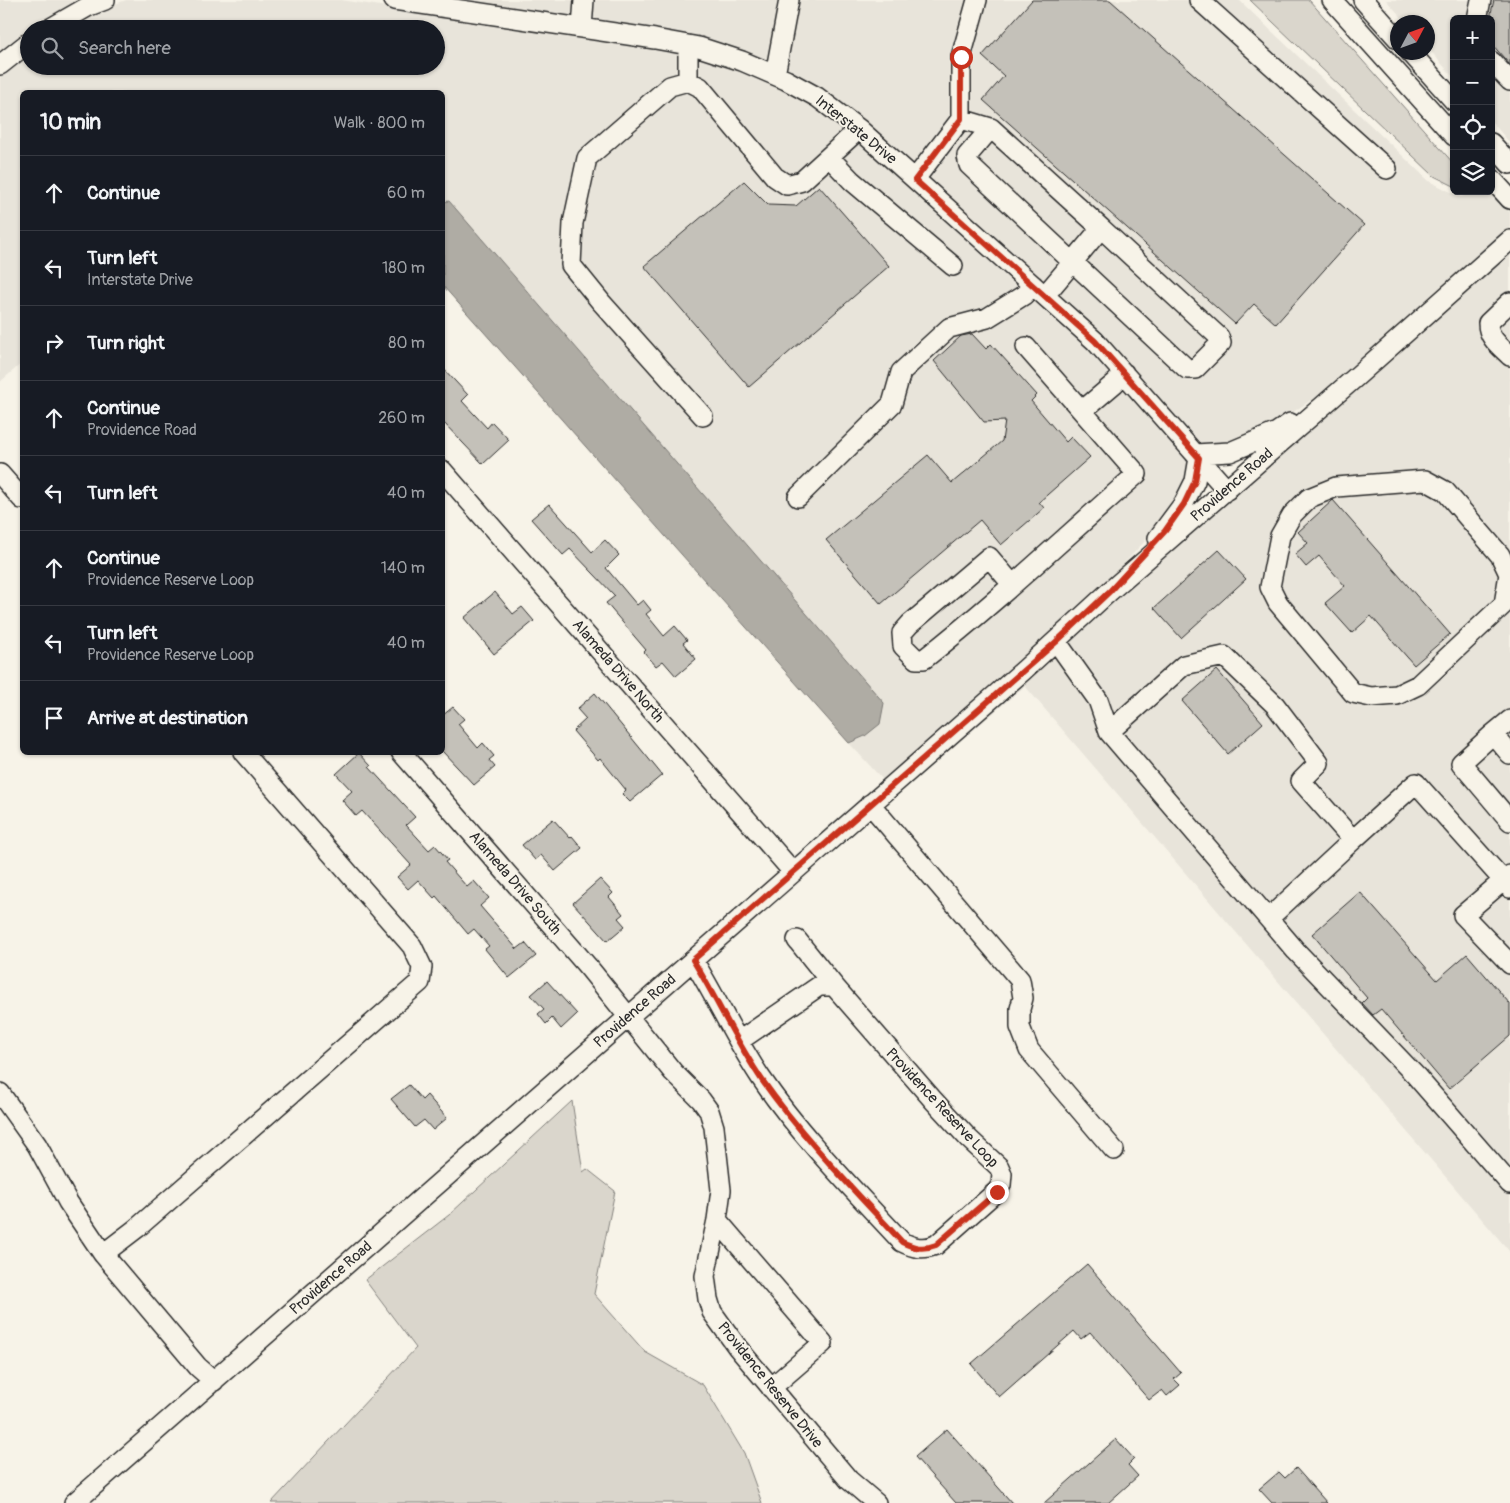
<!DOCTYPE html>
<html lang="en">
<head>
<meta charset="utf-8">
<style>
  :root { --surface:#171b24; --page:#242831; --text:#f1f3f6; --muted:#9ea1a6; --line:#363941 }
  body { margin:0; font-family:Pangolin,sans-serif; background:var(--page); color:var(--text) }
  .controls { position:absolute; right:15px; top:15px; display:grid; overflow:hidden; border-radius:8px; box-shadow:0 1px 4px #0004 }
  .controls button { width:45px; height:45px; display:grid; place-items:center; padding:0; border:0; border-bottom:1px solid var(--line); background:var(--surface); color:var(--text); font:25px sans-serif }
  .compass { position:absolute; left:1390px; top:15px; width:45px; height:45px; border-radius:50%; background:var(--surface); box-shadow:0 1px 4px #0004; rotate:49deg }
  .stop { position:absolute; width:15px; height:15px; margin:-11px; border:4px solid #c8321e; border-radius:50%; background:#fff }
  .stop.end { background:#c8321e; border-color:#fff; box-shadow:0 1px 5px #0008 }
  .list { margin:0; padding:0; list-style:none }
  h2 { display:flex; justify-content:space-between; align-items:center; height:65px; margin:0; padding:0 20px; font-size:21px }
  h2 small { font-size:16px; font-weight:400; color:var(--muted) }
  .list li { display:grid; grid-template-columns:32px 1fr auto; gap:15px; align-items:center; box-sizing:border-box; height:75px; padding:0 20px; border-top:1px solid var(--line) }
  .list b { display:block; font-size:19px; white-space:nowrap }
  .list p { margin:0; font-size:16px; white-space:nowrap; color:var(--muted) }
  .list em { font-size:16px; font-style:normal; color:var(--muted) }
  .icon { flex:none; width:28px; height:28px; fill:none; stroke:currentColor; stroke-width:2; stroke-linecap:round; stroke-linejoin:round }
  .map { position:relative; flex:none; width:1510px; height:1503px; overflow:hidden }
  .search { position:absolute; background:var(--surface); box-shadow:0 1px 4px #0004; left:20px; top:20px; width:425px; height:55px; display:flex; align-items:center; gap:12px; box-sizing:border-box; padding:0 18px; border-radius:28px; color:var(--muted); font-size:19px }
  .panel { position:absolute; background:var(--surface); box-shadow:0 1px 4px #0004; left:20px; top:90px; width:425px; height:665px; border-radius:8px }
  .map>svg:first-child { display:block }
  .built { fill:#e8e4da }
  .green { fill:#dad6cc; stroke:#82807c }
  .water { fill:#afaca4; stroke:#7a7874 }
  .building { fill:#c4c1b9; stroke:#2b2b2b }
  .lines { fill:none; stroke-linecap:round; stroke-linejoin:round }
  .minor-casing { stroke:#2b2b2b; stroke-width:22 }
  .minor { stroke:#f7f3e8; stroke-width:19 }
  .route { stroke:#c8321e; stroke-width:6 }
  .labels { text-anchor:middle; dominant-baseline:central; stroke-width:4; stroke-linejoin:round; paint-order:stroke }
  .street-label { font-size:15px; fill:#2b2b2b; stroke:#f7f3e8 }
</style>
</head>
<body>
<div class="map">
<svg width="1510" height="1503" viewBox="0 0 1510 1503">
  <rect width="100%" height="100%" fill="#f7f3e8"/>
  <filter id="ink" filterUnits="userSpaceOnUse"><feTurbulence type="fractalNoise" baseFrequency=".02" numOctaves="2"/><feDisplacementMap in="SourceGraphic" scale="10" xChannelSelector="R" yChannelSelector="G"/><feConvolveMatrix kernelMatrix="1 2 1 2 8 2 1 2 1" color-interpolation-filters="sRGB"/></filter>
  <g filter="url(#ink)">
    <path class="built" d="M0,0H84L35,29H29V33L0,55Z
      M126,0H341L653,47L696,55L739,68L782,87L812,104L854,135L1089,346L1187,457V462H1190L1188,479L1159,526L1104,585L1051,636L885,782L849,743L865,736L449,201L443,202L442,92H22V363L0,382V74L22,55L29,51V66H436V29H63L91,13Z
      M448,0H1239L1429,181L1461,197L1474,191H1491L1510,212V230L1341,380L1274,425L1229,445L1199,446L790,72Z
      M1319,0H1321L1454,149V153Z
      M1386,0H1510V143L1491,121V19H1454V78L1428,48V22H1406Z
      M1510,250V1252L1025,686L896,795L895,793L1115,596Z"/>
    <path class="green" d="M1250,0H1309L1454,164V186L1434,176Z
      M572,1101L583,1172L587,1169L615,1191L594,1294L645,1352L703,1385L744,1453L762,1503H271L416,1348L365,1280L449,1215Z"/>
    <path class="water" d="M449,201L884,703L880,724L865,736L849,743L443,286V202Z"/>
    <path class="building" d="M1032,0H1110L1364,225L1276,324L1254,304L1235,324L983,100L1004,76L982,56Z
      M1494,0H1510V65L1491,43V13Z
      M744,181L768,205L796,206L819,186L889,266L749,387L644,266Z
      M972,334L986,349L991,344L1037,395L1031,401L1066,442L1071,437L1090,457L1039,502L1044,508L1001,545L980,520L881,604L826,540L928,455L952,483L1002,441L1005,421L984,422L934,361L961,336Z
      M442,367L468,395L462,401L487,428L492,422L509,440L483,464L442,421Z
      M1333,500L1450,634L1414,665L1371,616L1352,633L1325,603L1345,586L1319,556L1306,567L1295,554L1308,543L1298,532Z
      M549,504L592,552L605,540L619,555L606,568L637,605L643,600L651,610L646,614L664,636L675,626L687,640L683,643L696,659L676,676L663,661L656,666L644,652L646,650L606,603L615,596L570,549L563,555L531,519Z
      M1219,550L1246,579L1181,638L1154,608Z
      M495,592L513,614L522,607L534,621L494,654L464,618Z
      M1217,670L1263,723L1228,754L1182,701Z
      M595,693L662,775L630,802L622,794L626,790L600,758L598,760L573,731L586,719L577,709Z
      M453,707L464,719L458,724L478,748L483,743L494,756L489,760L495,767L474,785L442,751V716Z
      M359,753L371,766L369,767L415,817L406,825L429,850L435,845L448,860L445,862L467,887L474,881L489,898L480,906L517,949L525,943L536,956L509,978L485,949L489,946L474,929L468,934L436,896L434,898L418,880L408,889L397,877L411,865L362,811L356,816L342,800L352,791L336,774Z
      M553,819L570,838L572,836L582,848L555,871L541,855L535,860L522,845Z
      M600,879L613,893L609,897L623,914L618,918L625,926L607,941L573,903Z
      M1360,892L1437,980L1467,954L1510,1004V1036L1449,1089L1381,1009L1373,1015L1362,1003L1367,998L1312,934Z
      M547,981L577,1014L561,1029L552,1018L546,1024L538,1014L544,1009L531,995Z
      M409,1085L422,1100L427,1095L447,1118L433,1130L424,1120L415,1127L391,1099Z
      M1087,1264L1181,1373L1174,1379L1180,1385L1167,1396L1162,1390L1149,1400L1090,1332L1081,1339L1074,1331L999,1397L971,1364Z
      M947,1429L1012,1503H956L915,1457Z
      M1116,1439L1134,1459L1128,1465L1138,1476L1108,1503H1044Z
      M1296,1468L1327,1503H1272L1259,1489L1279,1472L1285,1478Z"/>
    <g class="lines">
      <defs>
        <path id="minor" d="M394,0L655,39L699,47L742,61L786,80L817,97L859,129L1095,341L1227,490
          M1199,0L1387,169
          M1332,0L1454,136
          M1363,0L1398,39
          M1477,19L1481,0
          M582,28L584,0
          M49,29L89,6L105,0
          M688,45V81
          M1410,52L1454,101
          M1491,61L1510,81
          M0,65L29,42
          M775,75L789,0
          M961,119V57L977,0
          M991,128L967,156L969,165L1187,369H1195L1221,343L1219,337L1101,228C1082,251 1064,273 1045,295
          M1491,143L1510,164
          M829,157L852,181L953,266
          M1491,178L1510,199
          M915,179L961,119L991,128L1101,228
          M1510,302L1488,323C1488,338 1500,346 1510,356
          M1026,347L1082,411
          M703,416L601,302L571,265L573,223L587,158L670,86L688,81L700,87L775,177L787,185L802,181L859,129
          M1195,454L1230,452L1277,432L1290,423
          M442,470L793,872
          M0,474L22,499
          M1425,480L1445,491L1500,555L1509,574L1504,604L1418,685L1397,695L1371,697L1353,693L1278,603L1270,587L1280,536L1292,515L1309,498L1336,487Z
          M798,497L892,404L901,372L949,328L987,318L1024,295L1033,285
          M1158,538L1184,503L1195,481L1199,458
          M1012,584L989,557L910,624L902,633L903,646L916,659H924C998,601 1066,536 1137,474L1082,411L1115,383L1124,373
          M1056,641L1098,700L1109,732L1296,951L1416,1076L1510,1184
          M1109,732L1184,665L1224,656L1275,705L1319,763L1301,781L1353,840L1416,783L1510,888
          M1493,734L1510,720
          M401,752L589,968L673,1072L701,1100L709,1111L714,1127L721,1190L717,1220L705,1276L708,1299L712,1312L738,1348L849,1480L876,1503
          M1510,754L1493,734L1461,763L1510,821
          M870,804L1020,980L1023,998L1020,1009V1027L1029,1050L1114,1150
          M1510,875L1463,915L1510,964
          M1269,918L1353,840
          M797,940L834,986
          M693,960C717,999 736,1041 761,1078C801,1137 854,1190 902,1242C914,1248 923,1250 936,1245L997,1191L1001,1185L1002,1174L999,1167L969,1139L934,1101L834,986H819L739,1041
          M0,1093L37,1145L68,1202L103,1254
          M717,1220L823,1343L771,1388
          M214,1381L198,1367L103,1254L137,1228L420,982L422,967L412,946L243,752
          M74,1503L1024,670L1110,591L1356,377L1510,240"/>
      </defs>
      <use href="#minor" class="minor-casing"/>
      <use href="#minor" class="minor"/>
    </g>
  </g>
  <g class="lines" filter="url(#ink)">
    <path class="route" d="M961,57V119L915,180L1095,341L1199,458L1195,481L1184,504L1165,531L1110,591L1056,642L693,960C717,999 736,1042 762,1080C803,1138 854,1190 902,1242C914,1248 923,1250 936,1245L997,1192"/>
  </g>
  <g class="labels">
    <g class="street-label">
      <text transform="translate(856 130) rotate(39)">Interstate Drive</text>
      <text transform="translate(1232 485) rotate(-41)">Providence Road</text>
      <text transform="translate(618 671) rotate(49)">Alameda Drive North</text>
      <text transform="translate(515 883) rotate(49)">Alameda Drive South</text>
      <text transform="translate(635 1011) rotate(-41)">Providence Road</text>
      <text transform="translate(942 1108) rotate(47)">Providence Reserve Loop</text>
      <text transform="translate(331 1278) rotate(-41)">Providence Road</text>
      <text transform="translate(770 1385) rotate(51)">Providence Reserve Drive</text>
    </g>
  </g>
</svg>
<div class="controls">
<button>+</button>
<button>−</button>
<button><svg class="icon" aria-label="locate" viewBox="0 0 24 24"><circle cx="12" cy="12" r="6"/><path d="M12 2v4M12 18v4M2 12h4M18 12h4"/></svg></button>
<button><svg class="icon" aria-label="layers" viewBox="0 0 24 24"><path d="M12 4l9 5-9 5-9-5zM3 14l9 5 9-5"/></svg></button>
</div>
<svg class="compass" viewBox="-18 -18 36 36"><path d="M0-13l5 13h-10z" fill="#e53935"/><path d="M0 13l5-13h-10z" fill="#9ea1a6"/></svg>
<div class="stop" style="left:961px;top:57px"></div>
<div class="stop end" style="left:997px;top:1192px"></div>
<div class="search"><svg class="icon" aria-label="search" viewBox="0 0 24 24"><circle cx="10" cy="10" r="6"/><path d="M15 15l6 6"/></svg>Search here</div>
<section class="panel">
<h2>10 min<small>Walk · 800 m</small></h2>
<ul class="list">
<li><svg class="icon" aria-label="ahead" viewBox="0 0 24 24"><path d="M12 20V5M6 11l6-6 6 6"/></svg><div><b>Continue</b></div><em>60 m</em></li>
<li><svg class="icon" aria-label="left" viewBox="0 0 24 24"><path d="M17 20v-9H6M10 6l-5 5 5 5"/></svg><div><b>Turn left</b><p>Interstate Drive</p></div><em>180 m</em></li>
<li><svg class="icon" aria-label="right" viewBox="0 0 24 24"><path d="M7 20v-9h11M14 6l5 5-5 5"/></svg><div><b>Turn right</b></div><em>80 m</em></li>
<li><svg class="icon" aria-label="ahead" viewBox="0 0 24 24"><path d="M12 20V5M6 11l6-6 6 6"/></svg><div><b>Continue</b><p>Providence Road</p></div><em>260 m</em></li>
<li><svg class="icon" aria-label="left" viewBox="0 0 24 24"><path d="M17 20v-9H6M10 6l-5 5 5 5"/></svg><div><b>Turn left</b></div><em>40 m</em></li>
<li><svg class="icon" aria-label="ahead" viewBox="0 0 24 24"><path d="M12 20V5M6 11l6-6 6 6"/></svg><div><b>Continue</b><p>Providence Reserve Loop</p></div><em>140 m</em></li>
<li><svg class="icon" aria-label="left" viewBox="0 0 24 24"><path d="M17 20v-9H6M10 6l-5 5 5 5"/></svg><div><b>Turn left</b><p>Providence Reserve Loop</p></div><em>40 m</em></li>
<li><svg class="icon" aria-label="arrive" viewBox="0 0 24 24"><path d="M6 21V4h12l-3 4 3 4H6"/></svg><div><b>Arrive at destination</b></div></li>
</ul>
</section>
</div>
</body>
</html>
